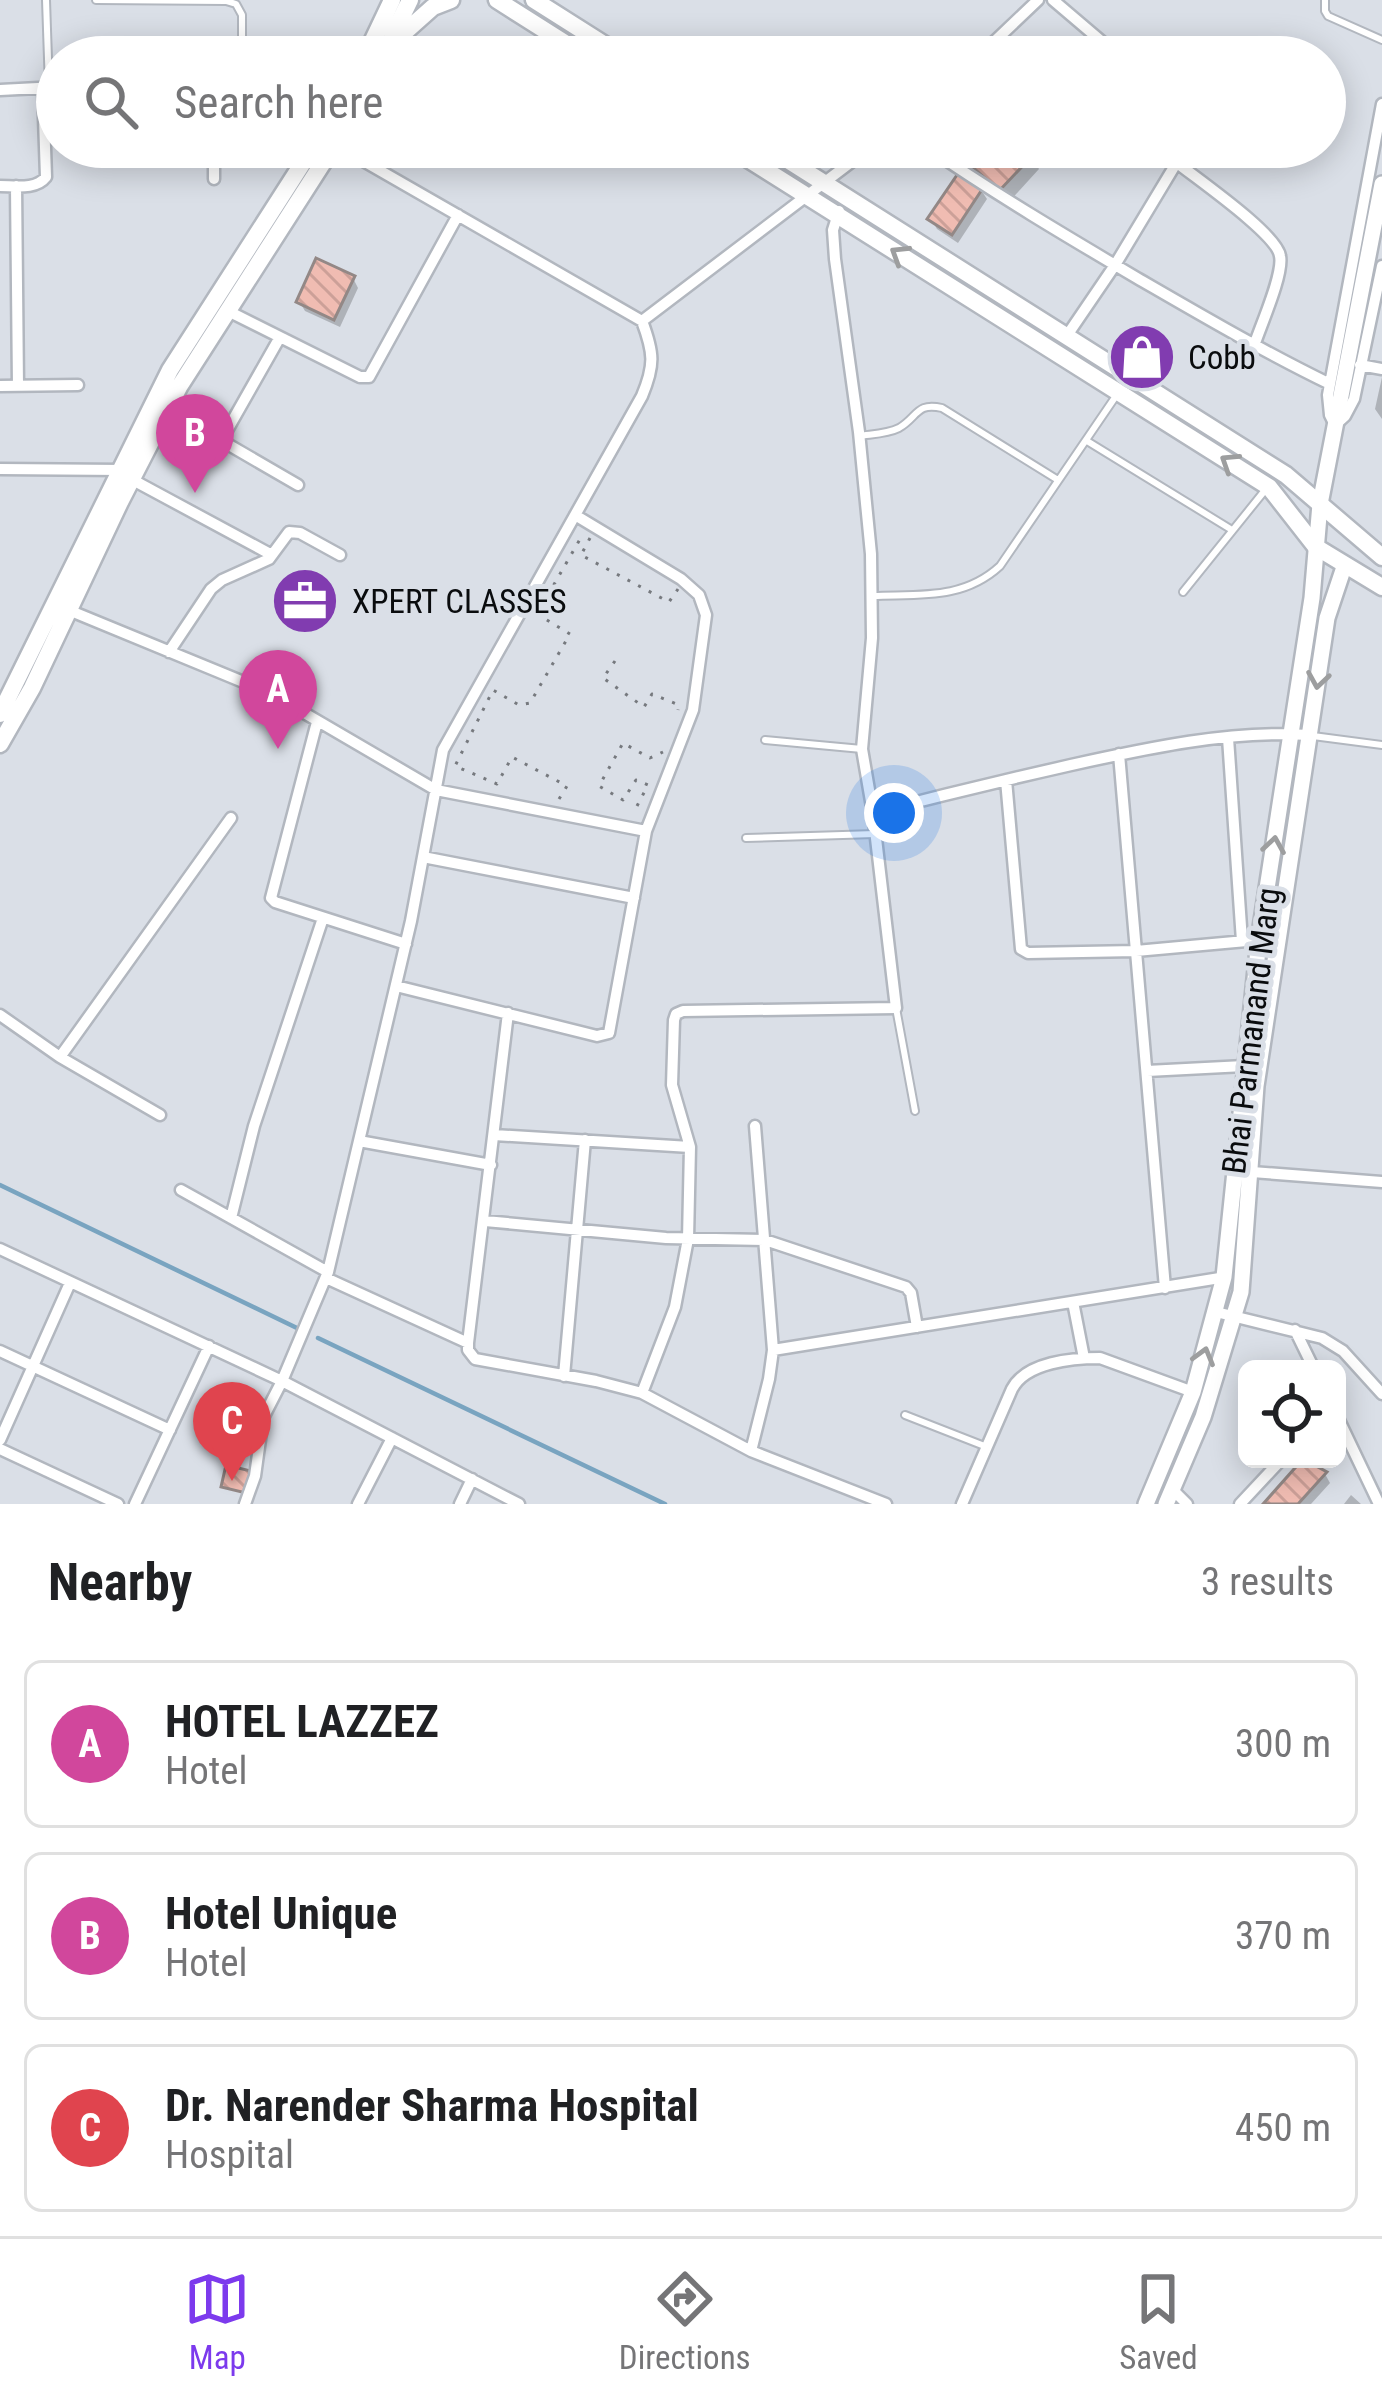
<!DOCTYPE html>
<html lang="en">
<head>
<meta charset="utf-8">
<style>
  :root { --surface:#fff; --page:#f6f6f6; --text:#202124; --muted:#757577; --line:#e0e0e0; --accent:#7c3aed }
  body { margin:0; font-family:"Roboto Condensed",sans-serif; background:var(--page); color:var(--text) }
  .controls { position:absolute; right:36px; bottom:36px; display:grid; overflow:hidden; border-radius:18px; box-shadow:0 6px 30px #0003 }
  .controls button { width:108px; height:108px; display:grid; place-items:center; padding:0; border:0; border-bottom:3px solid var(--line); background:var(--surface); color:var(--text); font:60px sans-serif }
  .you { position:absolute; left:894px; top:813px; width:42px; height:42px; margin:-30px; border:9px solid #fff; border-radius:50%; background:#1a73e8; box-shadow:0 0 0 18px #1a73e833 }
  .badge { display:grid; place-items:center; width:78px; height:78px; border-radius:50%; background:var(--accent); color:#fff; font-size:39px; font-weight:700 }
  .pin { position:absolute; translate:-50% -99px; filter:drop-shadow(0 3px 6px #0008) }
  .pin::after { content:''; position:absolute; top:63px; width:42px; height:36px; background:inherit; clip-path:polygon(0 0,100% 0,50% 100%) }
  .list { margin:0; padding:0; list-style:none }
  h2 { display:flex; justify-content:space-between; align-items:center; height:156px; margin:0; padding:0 48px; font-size:51px }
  h2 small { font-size:39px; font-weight:400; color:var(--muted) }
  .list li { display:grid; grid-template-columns:78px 1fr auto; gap:36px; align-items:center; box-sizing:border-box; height:168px; margin:0 24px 24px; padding:0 24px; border:3px solid var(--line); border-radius:18px }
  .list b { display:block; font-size:45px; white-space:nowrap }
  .list p { margin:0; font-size:39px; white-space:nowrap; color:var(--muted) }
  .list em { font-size:39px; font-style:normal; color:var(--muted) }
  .icon { flex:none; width:66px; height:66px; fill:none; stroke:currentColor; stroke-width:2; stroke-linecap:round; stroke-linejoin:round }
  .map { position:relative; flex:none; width:1382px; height:1504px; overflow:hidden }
  .search { position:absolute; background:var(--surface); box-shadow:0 6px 30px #0003; left:36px; right:36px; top:36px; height:132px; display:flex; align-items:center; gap:30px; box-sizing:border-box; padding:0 42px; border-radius:66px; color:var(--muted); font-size:45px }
  .sheet { height:732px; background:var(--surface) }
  nav { display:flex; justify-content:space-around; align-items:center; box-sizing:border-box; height:168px; border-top:3px solid var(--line); background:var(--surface); font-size:33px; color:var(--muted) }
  nav a { display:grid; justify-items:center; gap:6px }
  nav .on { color:var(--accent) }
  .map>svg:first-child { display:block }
  .shadow { fill:#0003 }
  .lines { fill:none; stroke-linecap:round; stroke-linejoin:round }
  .stream { stroke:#79a4c0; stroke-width:4.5 }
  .building { fill:url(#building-back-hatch); stroke:#938886; stroke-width:3 }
  .lane-casing { stroke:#b2b7bf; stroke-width:10 }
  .street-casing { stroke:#b2b7bf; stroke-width:15 }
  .secondary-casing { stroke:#b2b7bf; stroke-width:20 }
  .primary-casing { stroke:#b2b7bf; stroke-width:21 }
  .path { stroke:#76797e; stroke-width:3; stroke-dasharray:3 9; stroke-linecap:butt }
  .lane { stroke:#fff; stroke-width:6 }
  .street { stroke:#fff; stroke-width:10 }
  .secondary { stroke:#fff; stroke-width:15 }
  .primary { stroke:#fff; stroke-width:16 }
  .oneway { stroke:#9d9e9f }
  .labels { text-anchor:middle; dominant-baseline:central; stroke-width:10; stroke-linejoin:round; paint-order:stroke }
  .poi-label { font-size:33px; fill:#0a0c0e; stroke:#dadfe7; text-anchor:start }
  .street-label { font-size:33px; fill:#0a0c0e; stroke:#dadfe7 }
</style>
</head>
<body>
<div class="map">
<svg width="1382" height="1504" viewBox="0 0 1382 1504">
  <defs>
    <pattern id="building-back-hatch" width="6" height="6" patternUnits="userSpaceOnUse" patternTransform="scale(3)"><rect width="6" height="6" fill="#f0bcb2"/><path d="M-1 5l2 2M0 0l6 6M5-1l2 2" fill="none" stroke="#cca098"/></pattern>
  </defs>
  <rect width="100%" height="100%" fill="#dadfe7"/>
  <path class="shadow" d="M947,147H1022L1031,156L1039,169L1008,203Z
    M981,190L987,199L958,243L937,229L931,219Z
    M353,278L358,288L340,327L305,311L299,301Z
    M1382,377V419L1375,409Z
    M1304,1462L1325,1474L1330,1483L1311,1504H1267Z
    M1351,1495L1361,1504H1344Z"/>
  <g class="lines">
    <path class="stream" d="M0,1185L299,1329
      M318,1338L665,1504"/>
  </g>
  <path class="building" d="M951,147H1026L1034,154L999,191Z
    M959,172L983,188L952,235L927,219Z
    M316,258L355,276L334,320L296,302Z
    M1303,1459L1327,1472L1298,1504H1263Z
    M226,1465L251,1471L246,1493L221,1487Z"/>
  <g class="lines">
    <defs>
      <path id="lane" d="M46,0L49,88
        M96,0L226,1L236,4L242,15V57
        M1325,0V11L1328,16L1382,40
        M859,436C872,434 887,434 899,428C918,417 916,402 942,408L1058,480
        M1087,441L1232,530
        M1183,592L1266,489
        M873,596C920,594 963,600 1000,566L1118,393
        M1313,736L1382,745
        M765,740L862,749
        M746,838L875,834
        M896,1008L915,1111
        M905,1415L987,1447"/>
      <path id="street" d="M1053,0L1120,57
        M978,57L1038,0
        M0,90L57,87
        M1382,104L1328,395L1330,415L1335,425L1345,416L1354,399L1382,266
        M214,147V179
        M295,147L303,164
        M927,147C995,194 1066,236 1137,278C1201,315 1264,352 1330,384
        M1176,162C1197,179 1277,234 1280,256C1284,274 1260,327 1254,346
        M0,186C15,186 36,190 46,177L43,88
        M16,186L18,386
        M839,211L833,230L835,259L859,432L871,554L872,638L862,749L873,813C939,796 1005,780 1071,765C1148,748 1230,730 1310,735
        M228,311L360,377H369L458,215
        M642,321L871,147
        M1066,337L1115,265L1186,147
        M1360,365L1382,369
        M0,386L78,385
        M167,409L298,485
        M221,441L280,337
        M0,469L123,470
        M131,479L272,555
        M66,609L270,693L436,790L646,831
        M169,652L211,589L222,580L269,559L289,532L300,533L340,555
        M317,722L271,898L275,902L406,944
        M1228,738L1242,941
        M1119,754L1165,1288
        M1006,780L1021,949L1028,953L1136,951L1279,938
        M423,857L634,898
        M396,986L597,1036L609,1033L646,831L693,710L706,615L699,595L681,579L575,515
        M0,1015L60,1057L160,1115
        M60,1057L231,818
        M1147,1071L1244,1066
        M494,1135L690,1147
        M359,1141L491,1165
        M1252,1172L1382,1182
        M181,1190L328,1272
        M231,1218L254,1126L323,918
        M485,1221L666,1238L765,1240L906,1287L911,1293L917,1327
        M0,1249L282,1381L519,1504
        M326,1278L468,1343V1350L475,1359L596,1381L642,1393L751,1451L886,1504
        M1073,1302L1084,1358
        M1216,1312L1322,1338L1343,1351L1382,1394
        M1295,1330L1314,1369
        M468,1343L508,1013
        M773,1350L1226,1277
        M0,1351L170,1430
        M564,1376L585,1140
        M642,1393L675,1307L688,1239L690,1147L672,1085L674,1020L676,1014L683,1011L896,1008L873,813
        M1337,1416L1379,1504
        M0,1440L70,1283
        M0,1449L118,1504
        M751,1451L769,1379L773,1350L755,1126
        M1172,1489L1187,1504
        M135,1504L209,1346
        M245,1504L255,1476L263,1418L282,1381L328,1272L411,921L443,750L642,396C655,365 654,353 642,321L339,147
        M358,1504L392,1438
        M460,1504L472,1479
        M962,1504L1012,1389C1026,1362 1073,1358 1100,1358L1193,1392
        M1240,1504L1282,1459"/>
      <path id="secondary" d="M1146,1504L1193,1392L1224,1277L1259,940L1312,598L1320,504L1382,184
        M1166,1504L1203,1417L1241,1292L1256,1086L1327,618L1344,567"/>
      <path id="primary" d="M497,0L587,57
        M534,0L624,57
        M392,37L410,0
        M387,48L433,7L451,0
        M365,57L392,0
        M729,147L1269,487L1316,547L1382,587
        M767,147L1286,475L1382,557
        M0,714L170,370L313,147
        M0,744L32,688L120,502L179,387L333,147"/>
    </defs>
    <use href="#lane" class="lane-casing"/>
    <use href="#street" class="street-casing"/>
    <use href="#secondary" class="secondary-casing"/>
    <use href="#primary" class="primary-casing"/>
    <path class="path" d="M590,538L581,555L669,602L678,589
      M615,661L603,678L644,707L652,694L679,705L678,710
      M559,799L567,786L512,757L497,784L455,766L493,690L519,705L530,703L570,634L537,614L583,534
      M637,806L648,785L636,780L623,800L599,786L623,743L650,758L663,752"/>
    <use href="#lane" class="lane"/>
    <use href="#street" class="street"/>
    <use href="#secondary" class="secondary"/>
    <use href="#primary" class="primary"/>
  </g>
  <defs><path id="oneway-chevron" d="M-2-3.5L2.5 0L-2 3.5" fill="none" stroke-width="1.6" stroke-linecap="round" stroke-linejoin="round" transform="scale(3)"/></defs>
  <g class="oneway">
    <use href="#oneway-chevron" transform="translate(899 254) rotate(-148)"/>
    <use href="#oneway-chevron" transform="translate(1229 462) rotate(-147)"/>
    <use href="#oneway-chevron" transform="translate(1318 680) rotate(99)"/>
    <use href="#oneway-chevron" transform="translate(1274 845) rotate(-81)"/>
    <use href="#oneway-chevron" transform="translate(1204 1356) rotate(-74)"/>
  </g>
  <defs>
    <symbol id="shop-disc" viewBox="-11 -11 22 22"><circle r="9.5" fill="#813cb0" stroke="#dadfe7"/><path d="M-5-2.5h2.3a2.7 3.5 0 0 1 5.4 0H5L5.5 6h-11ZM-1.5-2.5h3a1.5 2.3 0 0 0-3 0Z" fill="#fff"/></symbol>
    <symbol id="office-disc" viewBox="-11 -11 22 22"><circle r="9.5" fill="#813cb0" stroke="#dadfe7"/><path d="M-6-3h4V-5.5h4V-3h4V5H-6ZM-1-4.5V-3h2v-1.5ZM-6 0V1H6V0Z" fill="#fff"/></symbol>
  </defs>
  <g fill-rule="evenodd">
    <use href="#shop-disc" x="1104" y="319" width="76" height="76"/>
    <use href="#office-disc" x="267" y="563" width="76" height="76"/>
  </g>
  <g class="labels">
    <g class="poi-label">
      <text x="1188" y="357">Cobb</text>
      <text x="352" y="601">XPERT CLASSES</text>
    </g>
    <g class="street-label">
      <text transform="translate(1251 1031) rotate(-83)">Bhai Parmanand Marg</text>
    </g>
  </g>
</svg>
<div class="controls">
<button><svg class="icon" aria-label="locate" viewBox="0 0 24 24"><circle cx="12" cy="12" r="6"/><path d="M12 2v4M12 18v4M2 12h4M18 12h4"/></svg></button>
</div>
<div class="you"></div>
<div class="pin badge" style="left:278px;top:749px;background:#d1479c">A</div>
<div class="pin badge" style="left:195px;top:493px;background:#d1479c">B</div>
<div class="pin badge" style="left:232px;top:1481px;background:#e0444e">C</div>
<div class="search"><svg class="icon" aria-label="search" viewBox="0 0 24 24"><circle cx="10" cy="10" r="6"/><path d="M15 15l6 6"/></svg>Search here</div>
</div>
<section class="sheet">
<h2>Nearby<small>3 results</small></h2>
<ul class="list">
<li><span class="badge" style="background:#d1479c">A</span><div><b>HOTEL LAZZEZ</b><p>Hotel</p></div><em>300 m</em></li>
<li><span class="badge" style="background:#d1479c">B</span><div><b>Hotel Unique</b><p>Hotel</p></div><em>370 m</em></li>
<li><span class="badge" style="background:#e0444e">C</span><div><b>Dr. Narender Sharma Hospital</b><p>Hospital</p></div><em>450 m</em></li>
</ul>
</section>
<nav>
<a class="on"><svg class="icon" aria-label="map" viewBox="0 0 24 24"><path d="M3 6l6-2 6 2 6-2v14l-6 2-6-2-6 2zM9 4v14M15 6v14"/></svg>Map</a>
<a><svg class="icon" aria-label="directions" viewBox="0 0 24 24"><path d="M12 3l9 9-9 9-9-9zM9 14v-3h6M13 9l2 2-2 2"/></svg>Directions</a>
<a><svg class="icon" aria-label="saved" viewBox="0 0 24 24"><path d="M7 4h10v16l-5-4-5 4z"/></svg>Saved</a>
</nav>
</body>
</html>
